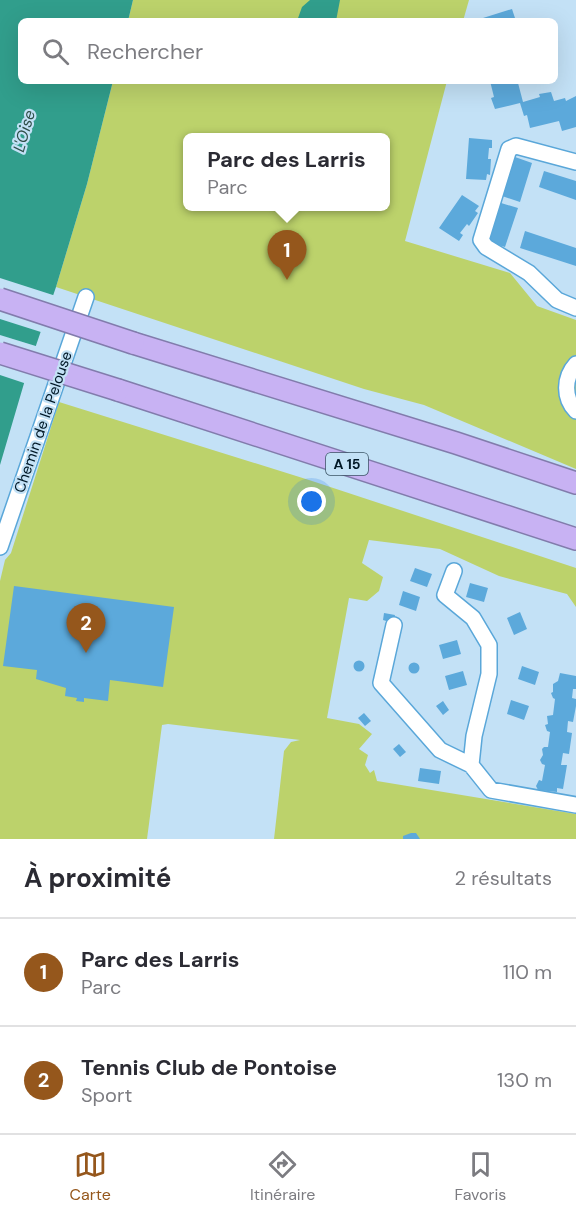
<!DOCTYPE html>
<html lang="fr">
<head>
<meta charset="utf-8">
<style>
  :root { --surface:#fff; --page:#f7f7f7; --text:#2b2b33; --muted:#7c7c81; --line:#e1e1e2; --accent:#95571c }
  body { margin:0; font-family:"DM Sans",sans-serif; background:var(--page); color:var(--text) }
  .you { position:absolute; left:312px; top:502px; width:21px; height:21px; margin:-15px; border:4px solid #fff; border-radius:50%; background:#1a73e8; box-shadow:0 0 0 9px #1a73e833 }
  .badge { display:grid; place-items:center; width:39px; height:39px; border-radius:50%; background:var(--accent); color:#fff; font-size:20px; font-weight:700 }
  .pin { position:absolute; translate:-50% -50px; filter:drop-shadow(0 2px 3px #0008) }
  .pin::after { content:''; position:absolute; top:32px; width:21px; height:18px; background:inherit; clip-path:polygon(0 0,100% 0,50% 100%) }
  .popup { position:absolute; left:183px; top:133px; width:207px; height:78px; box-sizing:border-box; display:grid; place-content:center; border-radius:9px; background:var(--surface); filter:drop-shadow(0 2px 4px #0005); font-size:20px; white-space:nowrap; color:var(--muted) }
  .popup b { font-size:22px; color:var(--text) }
  .popup::after { content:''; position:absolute; left:50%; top:100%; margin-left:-12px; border:12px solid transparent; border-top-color:var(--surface) }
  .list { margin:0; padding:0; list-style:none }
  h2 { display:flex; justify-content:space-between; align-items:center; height:78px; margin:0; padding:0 24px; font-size:26px }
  h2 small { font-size:20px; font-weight:400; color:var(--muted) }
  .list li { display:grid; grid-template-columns:39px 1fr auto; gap:18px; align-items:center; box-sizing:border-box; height:108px; padding:0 24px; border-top:2px solid var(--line) }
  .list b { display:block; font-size:22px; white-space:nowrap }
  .list p { margin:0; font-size:20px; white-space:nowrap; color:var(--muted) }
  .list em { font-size:20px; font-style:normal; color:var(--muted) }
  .icon { flex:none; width:33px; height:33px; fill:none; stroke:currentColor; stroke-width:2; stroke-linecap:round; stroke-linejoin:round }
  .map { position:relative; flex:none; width:576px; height:839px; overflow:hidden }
  .search { position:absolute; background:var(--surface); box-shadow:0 6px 24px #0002; left:18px; right:18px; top:18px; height:66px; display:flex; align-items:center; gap:15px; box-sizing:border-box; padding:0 21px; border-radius:9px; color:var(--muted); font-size:22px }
  .sheet { height:294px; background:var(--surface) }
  nav { display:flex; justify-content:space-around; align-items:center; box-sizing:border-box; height:84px; border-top:2px solid var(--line); background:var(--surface); font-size:16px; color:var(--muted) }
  nav a { display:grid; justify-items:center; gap:3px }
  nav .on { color:var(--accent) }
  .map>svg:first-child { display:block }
  .green { fill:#bcd26b; fill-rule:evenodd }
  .water { fill:#319e8c }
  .pier { fill:#c3e1f6 }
  .building { fill:#5ca9db }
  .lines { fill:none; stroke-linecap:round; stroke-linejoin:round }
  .minor-casing { stroke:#5aa7d9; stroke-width:18 }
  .highway-casing { stroke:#827cac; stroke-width:24 }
  .minor { stroke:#fff; stroke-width:15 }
  .highway { stroke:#c8b2f3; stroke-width:21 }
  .highway-bridge-casing { stroke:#827cac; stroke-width:24; stroke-linecap:butt }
  .highway-bridge { stroke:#c8b2f3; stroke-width:21 }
  .labels { text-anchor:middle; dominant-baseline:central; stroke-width:4.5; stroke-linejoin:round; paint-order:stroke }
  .shield { fill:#c3e1f6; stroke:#3b5465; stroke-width:1.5 }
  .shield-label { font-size:14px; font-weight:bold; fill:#011827 }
  .street-label { font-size:15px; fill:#011827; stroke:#c3e1f6 }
  .water-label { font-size:16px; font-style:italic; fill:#2f4e48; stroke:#c3e1f6 }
</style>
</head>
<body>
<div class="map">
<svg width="576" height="839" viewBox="0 0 576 839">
  <rect width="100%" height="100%" fill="#c3e1f6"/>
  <path class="green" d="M133,0H469L463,21H128Z
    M113,81H447L405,241L510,273L537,306L576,320V469L424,405L364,389L56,287L87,184ZM188,138H386V206H188Z
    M59,402L309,480L576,568V607L567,594L499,576L440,549L369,540L362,563L383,577L379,591L367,601L349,598L327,718L359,724L372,734L359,749L368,755L365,765L370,773L374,770L377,781L576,814V839H274L284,751L291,742L300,740L168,724L162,725L147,839H0V581L5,560L11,553Z"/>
  <path class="water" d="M0,0H133L128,21H21V81H113L87,184L56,287L30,363L0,465Z
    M310,0H340L336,21H297L302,7Z"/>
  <path class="pier" d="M0,278L56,296L44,333L0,319Z
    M0,335L39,347L27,384L0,375Z"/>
  <path class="building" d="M512,9L516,21H484L483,18Z
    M490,81H521V83H518L523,102L540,97L539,94L551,92L554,101L565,98L566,101L576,96V127L562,131L559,121L530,128L527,115L524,116L520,103L495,109L491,98L494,97Z
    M469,138L492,140V148H489L488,159H491L490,175L487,174L486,180L466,179Z
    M515,157L532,163L520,202L502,196Z
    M544,171L576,181V200L539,187Z
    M462,195L479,206L475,211L478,213L469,226L467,224L460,233L463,235L459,241L439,228Z
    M501,203L518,208L505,247L488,242Z
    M525,231L576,248V266L520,248Z
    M415,568L432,574L427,587L410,581Z
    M470,583L488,588L484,602L466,597Z
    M14,586L174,607L163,687L110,680L108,701L84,698V702L76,701L77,698L65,696L66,688L36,679L37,670L3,666Z
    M403,591L420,597L416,611L399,605Z
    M520,612L527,629L514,635L507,618Z
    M384,613L395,615L393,623L383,620Z
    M457,640L461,654L443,659L439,645Z
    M353.5 666a5.5 5.5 0 1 1 11 0a5.5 5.5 0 1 1-11 0Z
    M408.5 668a5.5 5.5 0 1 1 11 0a5.5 5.5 0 1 1-11 0Z
    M522,666L539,672L535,685L518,679Z
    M463,671L467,685L449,690L445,676Z
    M560,673L576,676V689H573L572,698L576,699V706L573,722L568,721L567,732L572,733L569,754L563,753L561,765H567L563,789L557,788V792L538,790L536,786L539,780L542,781L545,765L542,764L540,760L543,755L542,749L544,747H548L550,732L547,731L545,725L548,724L547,716L553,715L555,699L553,698L551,693L553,692V684L558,681Z
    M511,700L529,706L524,720L507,714Z
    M443,701L449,710L443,715L436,706Z
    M364,713L371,721L365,726L358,718Z
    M399,744L406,752L400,757L393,749Z
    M420,768L441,771L439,784L418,781Z
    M411,833H416L420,839H403V836Z"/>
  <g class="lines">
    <defs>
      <path id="minor" d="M576,162L516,146L509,149L481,240L486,247L529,273L557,300L576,308
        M576,364C564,377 563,398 576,411
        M0,547L86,297
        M394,625L381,683L440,750L471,765L474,736L489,674V645L473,618L445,595L454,571
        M471,765L491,790L576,805"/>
      <path id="highway" d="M133,343L456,443L576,483
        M118,390L576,539"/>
    </defs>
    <use href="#minor" class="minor-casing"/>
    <use href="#highway" class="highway-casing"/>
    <use href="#minor" class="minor"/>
    <use href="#highway" class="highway"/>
    <defs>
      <path id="highway-bridge" d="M0,299L133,343
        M0,353L118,390"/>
    </defs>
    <use href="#highway-bridge" class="highway-bridge-casing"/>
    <use href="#highway-bridge" class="highway-bridge"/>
  </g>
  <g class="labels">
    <rect class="shield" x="326" y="453" width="42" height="22" rx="4.5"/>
    <g class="shield-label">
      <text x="347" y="464">A 15</text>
    </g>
    <g class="street-label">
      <text transform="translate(43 422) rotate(-71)">Chemin de la Pelouse</text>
    </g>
    <g class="water-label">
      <text transform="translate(24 131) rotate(-74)">L'Oise</text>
    </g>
  </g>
</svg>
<div class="you"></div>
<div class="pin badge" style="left:287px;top:280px">1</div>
<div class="popup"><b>Parc des Larris</b>Parc</div>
<div class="pin badge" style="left:86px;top:653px">2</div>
<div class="search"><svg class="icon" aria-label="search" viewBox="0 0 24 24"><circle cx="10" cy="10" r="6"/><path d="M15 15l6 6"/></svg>Rechercher</div>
</div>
<section class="sheet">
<h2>À proximité<small>2 résultats</small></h2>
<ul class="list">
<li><span class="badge">1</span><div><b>Parc des Larris</b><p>Parc</p></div><em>110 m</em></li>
<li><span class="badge">2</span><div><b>Tennis Club de Pontoise</b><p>Sport</p></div><em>130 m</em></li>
</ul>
</section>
<nav>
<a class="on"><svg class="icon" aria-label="map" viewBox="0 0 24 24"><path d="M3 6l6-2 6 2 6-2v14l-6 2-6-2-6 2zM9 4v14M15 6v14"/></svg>Carte</a>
<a><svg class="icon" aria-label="directions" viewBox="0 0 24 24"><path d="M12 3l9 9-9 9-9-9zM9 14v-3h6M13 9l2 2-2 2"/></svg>Itinéraire</a>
<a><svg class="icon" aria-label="saved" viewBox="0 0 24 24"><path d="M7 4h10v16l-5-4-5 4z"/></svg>Favoris</a>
</nav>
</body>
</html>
